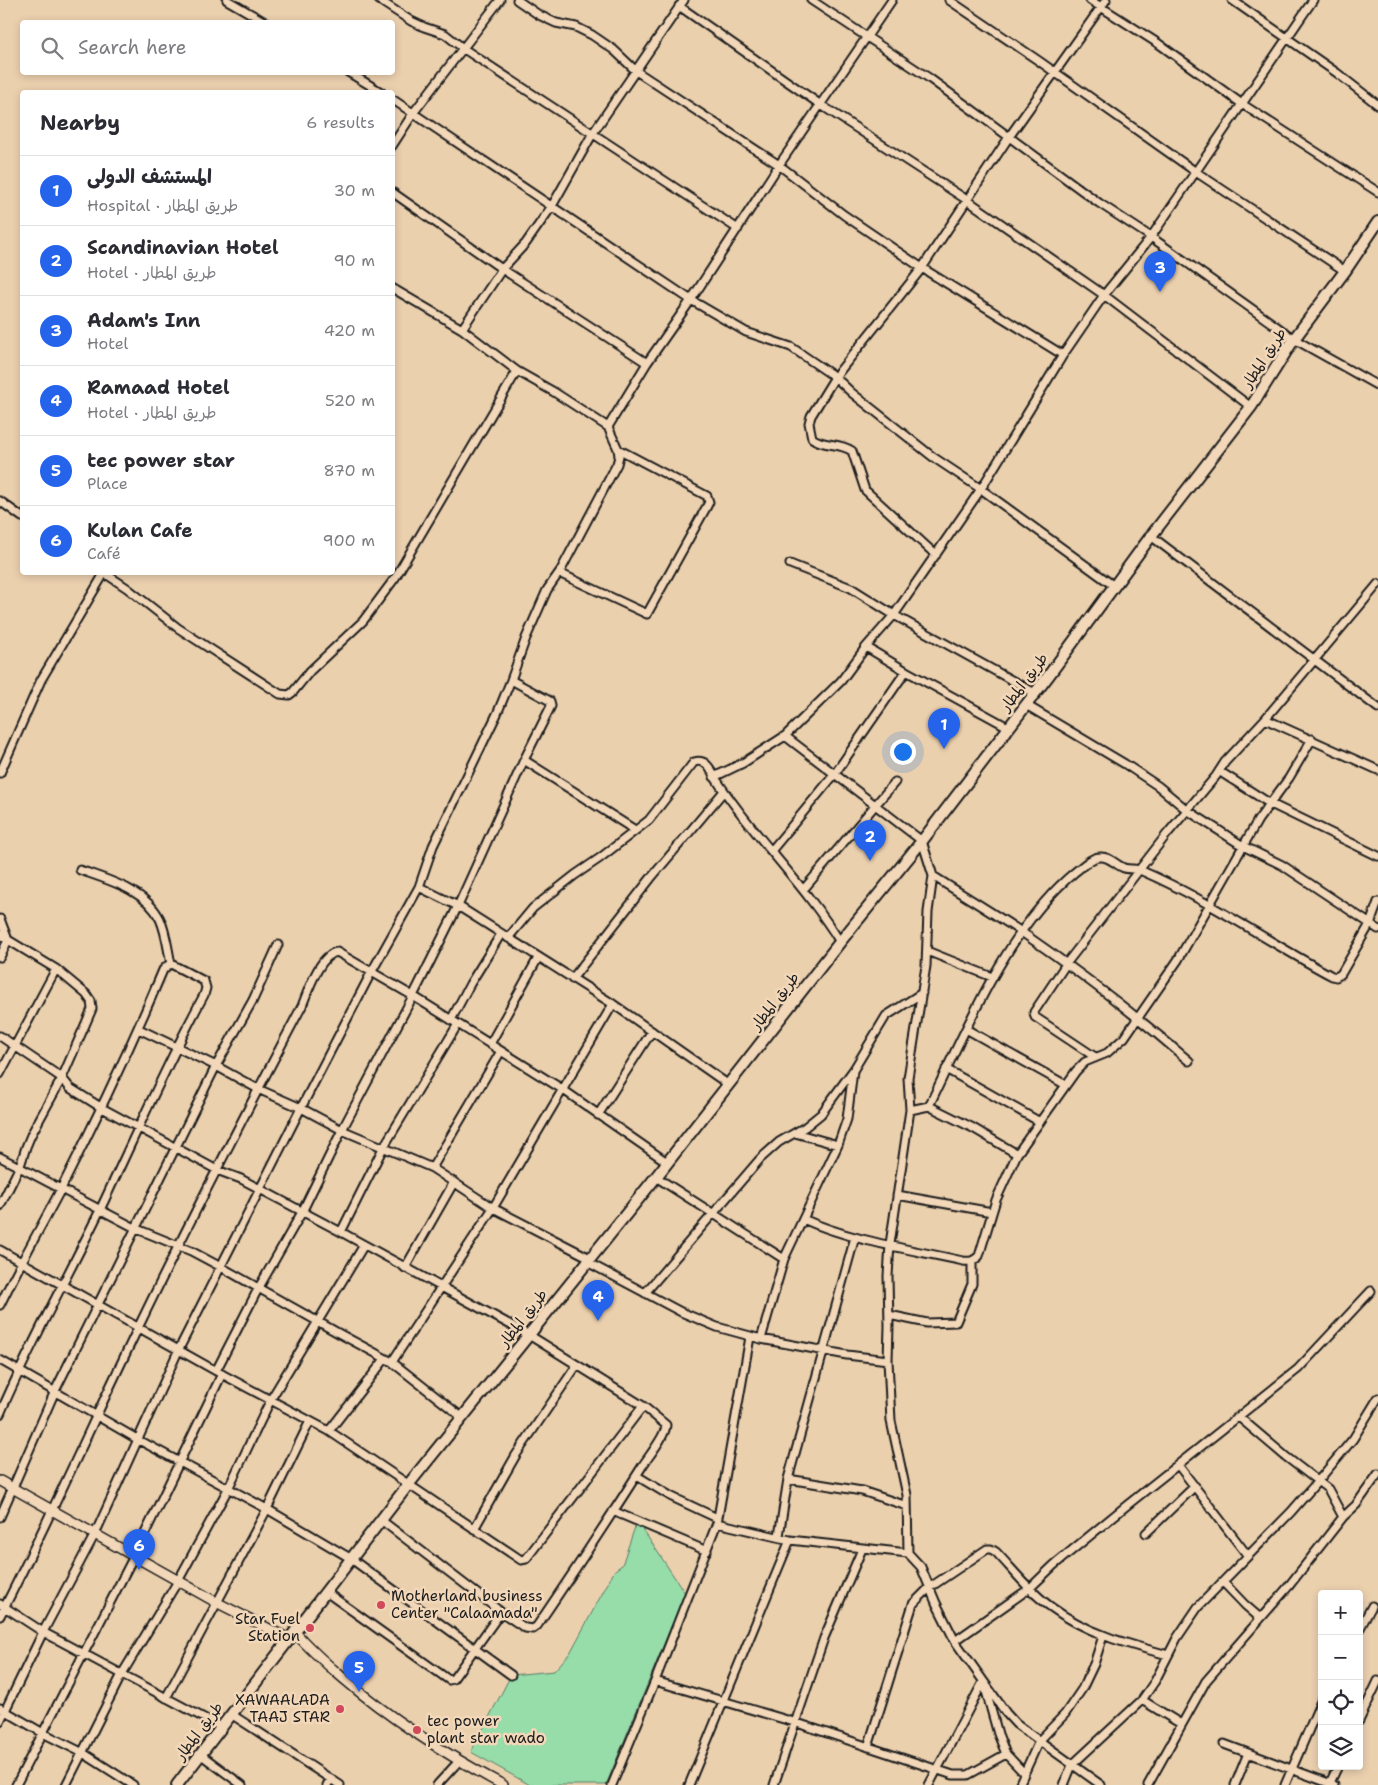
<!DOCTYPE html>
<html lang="en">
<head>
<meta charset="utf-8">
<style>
  :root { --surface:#fff; --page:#f2f2f3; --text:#2b2b33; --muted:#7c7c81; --line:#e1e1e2; --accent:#2563eb }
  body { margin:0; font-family:"Shantell Sans","Playpen Sans Arabic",sans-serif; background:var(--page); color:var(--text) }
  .controls { position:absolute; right:15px; bottom:15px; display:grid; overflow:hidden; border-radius:5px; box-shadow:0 2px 8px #0003 }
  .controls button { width:45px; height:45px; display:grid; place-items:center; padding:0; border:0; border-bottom:1px solid var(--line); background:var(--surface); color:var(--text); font:25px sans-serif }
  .you { position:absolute; left:902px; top:751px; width:18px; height:18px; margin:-12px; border:4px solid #fff; border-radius:50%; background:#1a73e8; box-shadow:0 0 0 8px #1a73e833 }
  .badge { display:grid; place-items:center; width:32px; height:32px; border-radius:50%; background:var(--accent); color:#fff; font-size:16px; font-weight:700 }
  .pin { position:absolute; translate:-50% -41px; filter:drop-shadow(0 1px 2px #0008) }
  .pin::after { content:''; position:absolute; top:26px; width:18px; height:15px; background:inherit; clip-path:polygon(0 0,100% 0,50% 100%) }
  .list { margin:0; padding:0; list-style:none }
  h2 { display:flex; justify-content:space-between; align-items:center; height:65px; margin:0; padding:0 20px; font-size:21px }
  h2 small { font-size:16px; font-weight:400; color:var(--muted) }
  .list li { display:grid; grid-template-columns:32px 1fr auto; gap:15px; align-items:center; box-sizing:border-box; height:70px; padding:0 20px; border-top:1px solid var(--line) }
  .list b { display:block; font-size:19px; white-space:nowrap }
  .list p { margin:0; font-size:16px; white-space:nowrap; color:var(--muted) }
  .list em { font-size:16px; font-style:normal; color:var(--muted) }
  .icon { flex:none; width:28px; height:28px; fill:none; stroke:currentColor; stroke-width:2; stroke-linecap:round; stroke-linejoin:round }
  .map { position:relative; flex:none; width:1378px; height:1785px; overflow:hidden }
  .search { position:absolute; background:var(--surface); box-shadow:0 2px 8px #0003; left:20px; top:20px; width:375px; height:55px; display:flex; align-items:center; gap:12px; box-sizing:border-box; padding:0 18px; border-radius:5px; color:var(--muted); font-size:19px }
  .panel { position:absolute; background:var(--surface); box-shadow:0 2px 8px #0003; left:20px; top:90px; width:375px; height:485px; border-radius:5px }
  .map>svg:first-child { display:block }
  .green { fill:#96ddaa; stroke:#597c63 }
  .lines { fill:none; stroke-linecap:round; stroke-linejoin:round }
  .minor-casing { stroke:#1c1c1c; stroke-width:11 }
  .tertiary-casing { stroke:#1c1c1c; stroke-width:12 }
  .secondary-casing { stroke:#1c1c1c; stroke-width:14 }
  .minor { stroke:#f2d7b9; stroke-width:7 }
  .tertiary { stroke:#f2d7b9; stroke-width:9 }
  .secondary { stroke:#f2d7b9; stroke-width:10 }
  .poi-dot { fill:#d1495b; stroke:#f2d7b9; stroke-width:2 }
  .labels { text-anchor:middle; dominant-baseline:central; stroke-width:5; stroke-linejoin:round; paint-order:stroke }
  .street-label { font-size:15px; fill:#1c1c1c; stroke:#f2d7b9 }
  .poi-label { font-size:15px; fill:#1c1c1c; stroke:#f2d7b9; text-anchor:start }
</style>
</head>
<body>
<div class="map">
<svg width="1378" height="1785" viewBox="0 0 1378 1785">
  <rect width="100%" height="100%" fill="#ebd0ae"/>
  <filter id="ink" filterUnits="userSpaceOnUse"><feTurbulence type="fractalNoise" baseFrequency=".02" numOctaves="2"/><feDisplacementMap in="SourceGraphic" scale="10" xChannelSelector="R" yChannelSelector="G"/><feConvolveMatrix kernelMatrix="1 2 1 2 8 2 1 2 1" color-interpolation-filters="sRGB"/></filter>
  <g filter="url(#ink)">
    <path class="green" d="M637,1521L685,1593L606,1785H530L471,1752L511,1675L554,1671L570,1653L615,1570L622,1565Z"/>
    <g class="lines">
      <defs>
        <path id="minor" d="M227,0L265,22
          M379,0L411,21L424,27L445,34L464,49L738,229
          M517,0L539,15L556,23L576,27L592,35L614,50L636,71L779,165L844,215L922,268L1063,355
          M811,0L929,78L1099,203L1151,237L1294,339L1378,386
          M949,0L1039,61L1196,172L1345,271
          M1090,0L1159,44L1242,104L1378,192
          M1232,0L1337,73L1378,105
          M679,6L821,105L967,200L1104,295L1251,407
          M348,72L381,92
          M392,99L691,300L746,332L791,347L835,377L852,393L933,457L981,489L1114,586
          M392,146L414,112L500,0
          M392,192L502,269L647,363
          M462,329L502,269L526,243L552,206L593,133L684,0
          M608,427L647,363L691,300L779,165L892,0
          M0,501L22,517
          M1151,536L1378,708
          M936,555L865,490L852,451C839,442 824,447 812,438L809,423L811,416L835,377L922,268L1009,137L1106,0
          M790,564L851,588L894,615L1035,693
          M103,572L127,588L178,628L280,694L289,695L293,692L310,671L363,621L395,578L517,371
          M559,573L647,614L707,506L709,502L707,496L618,449
          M866,647L906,671L1008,727
          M1026,705L1125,764L1158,786L1187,810L1243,846L1282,865L1378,929
          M1265,719L1378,770
          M785,736L922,841L933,876L928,912L926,966L908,1078L910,1110L890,1244L888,1276L889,1326L888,1360L891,1421L907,1495L908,1553L921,1567L936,1603L955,1641L1006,1713L1016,1724L1101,1785
          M524,760L635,830
          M1219,771L1269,803L1378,856
          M0,773L41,680L105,572
          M714,777L743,763L785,736L841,681L866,647L894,615L981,489L1063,355L1104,295L1151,237L1313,0
          M771,851L834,775L906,671
          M80,870C108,880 146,890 160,919C166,932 168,950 171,964
          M933,876C963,895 993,913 1023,933C1081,973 1136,1015 1189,1061
          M419,887L458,906L613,1004L729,1085
          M803,890L895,782
          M0,919L8,940L0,957
          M0,935L56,969L86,994L91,1001L92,1009L62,1078L31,1135L26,1147L20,1166L0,1206
          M508,938L533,908L575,875L600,858L649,820L694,762C708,758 711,772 718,782C755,838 805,885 840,942
          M927,951L992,977
          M572,979L651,878L724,791
          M451,1020L470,984L501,934
          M139,1029L216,1066L258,1089L301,1108L342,1130L432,1168L493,1208L590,1258
          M966,1029L1066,1085
          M0,1036L62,1078L70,1088L102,1108L217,1170L241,1179L341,1232L529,1335L643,1406L666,1425C666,1435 649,1456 643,1465C609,1519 573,1573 537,1626L533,1629L525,1628L501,1612L381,1520
          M490,1044L538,958
          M1095,1057L1035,1017L1034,1012L1066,964L1167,834L1216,776L1225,762L1265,719L1378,584
          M946,1069L1040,1122
          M0,1074L56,969
          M929,1106C966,1029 1008,927 1075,872C1082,867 1091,857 1100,857C1109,856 1116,865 1124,868C1130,870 1137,868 1142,871C1209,900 1268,942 1332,976L1336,977L1341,974L1370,924L1378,902
          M910,1110L929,1106L973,1128L1017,1154
          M598,1115L652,1031
          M795,1133L838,1145
          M0,1157L137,1229L191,1251L221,1267L340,1334L392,1362L463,1418
          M432,1168L501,1051
          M656,1177L784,1259
          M897,1195L992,1212
          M803,1219L838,1145L847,1119L853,1071
          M341,1232L383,1148L458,1024
          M0,1250L216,1371L329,1431L521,1560L526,1559L643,1406
          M587,1262L681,1312L717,1327L761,1339L847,1355L888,1360
          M405,1268L454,1182
          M645,1293L760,1159L779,1142L805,1127L821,1114L854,1069L886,1016L922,993
          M0,1305C19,1265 41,1227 62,1187C98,1116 132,1044 163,970L167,966L171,964
          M889,1315L927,1323L956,1322L972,1284V1261
          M761,1339L784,1259L803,1219C852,1241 910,1249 963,1261C970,1262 974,1261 979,1256L996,1200L1017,1154L1076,1071L1085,1062L1107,1053L1124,1038L1178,960L1258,820L1289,778L1312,739
          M0,1360L137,1439L267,1509L350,1558L511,1675
          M392,1362L493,1208L613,1004
          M216,1371L258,1289L302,1212L342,1130L413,996L458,906L524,760L551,706L550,701L511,680
          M0,1414C30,1344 67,1278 100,1210C134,1138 166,1065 204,995L206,988L204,981L171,964
          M329,1431L385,1359
          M1178,1465L1248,1556
          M637,1476L672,1497L717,1518
          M788,1479L862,1491L907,1506
          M613,1511L707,1551
          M0,1517L55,1391L216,1066L253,1000L278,945
          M1343,1517L1356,1505L1378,1474
          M717,1523L790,1540L908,1553
          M474,1529L516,1455L577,1365
          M1146,1533L1195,1486
          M779,1536L788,1479L855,1237
          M1223,1582L1245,1605L1260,1618
          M326,1592L449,1680L453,1679L501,1612
          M0,1604L43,1632L221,1727
          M0,1616C49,1521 92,1423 139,1326C191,1218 246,1112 302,1006C308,991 320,954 337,952L413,996L562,1089L667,1162
          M1359,1630L1372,1606
          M955,1641L1030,1588L1054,1565L1126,1506L1298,1369L1371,1291
          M655,1681L794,1722L953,1775H968L1006,1754
          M984,1684L998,1734L1006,1754L1024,1773
          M166,1698L267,1509L310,1421
          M1142,1700L1181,1724
          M0,1708L43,1733L83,1753L133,1785
          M231,1714L340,1785
          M0,1721L43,1632L95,1534L179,1349L301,1108L371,973L419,887L433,846L497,714L511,680L526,638L547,590L561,570L617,464L619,456L618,449L608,427L554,392L517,371L462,329L392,288
          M1359,1721L1378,1681
          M1224,1744L1334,1785
          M868,1747L913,1604L929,1588L987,1549H991L996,1552C1014,1571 1030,1592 1051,1607C1086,1633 1127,1644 1168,1655
          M200,1754L242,1785
          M16,1785L134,1556L222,1374
          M66,1785L122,1674L178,1581L228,1489L271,1399L364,1245
          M327,1785L331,1779
          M437,1785L459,1761
          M612,1785L655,1681L717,1523L750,1337
          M689,1785L790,1540
          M774,1785L824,1638L862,1549
          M929,1785L983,1682
          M1019,1785L1039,1741L1065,1714L1082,1689L1094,1664L1103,1636
          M1064,1785L1072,1765L1142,1700L1155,1681L1177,1638L1198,1607L1291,1512L1318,1481L1353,1439L1378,1398
          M1148,1785L1206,1681L1288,1587L1343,1517L1328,1489L1285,1456L1239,1417
          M1235,1785L1248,1753
          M1285,1785L1322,1699
          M1329,1785L1338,1766"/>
        <path id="tertiary" d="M0,1481L216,1602L289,1639
          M295,1632C310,1650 327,1664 344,1679C393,1721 447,1755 503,1785"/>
        <path id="secondary" d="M177,1785L408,1485L656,1177L840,942L922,841L1049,675L1151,536L1251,407L1294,339L1345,271L1378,222"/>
      </defs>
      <use href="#minor" class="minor-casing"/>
      <use href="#tertiary" class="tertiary-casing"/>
      <use href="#secondary" class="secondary-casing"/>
      <use href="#minor" class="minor"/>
      <use href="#tertiary" class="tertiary"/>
      <use href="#secondary" class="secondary"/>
    </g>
  </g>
  <g class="poi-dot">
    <circle cx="381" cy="1605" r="5"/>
    <circle cx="310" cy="1628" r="5"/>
    <circle cx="340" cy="1709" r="5"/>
    <circle cx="417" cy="1730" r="5"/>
  </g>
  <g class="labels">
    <g class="street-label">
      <text transform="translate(1264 358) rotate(-57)">طريق المطار</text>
      <text transform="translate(1024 682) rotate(-53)">طريق المطار</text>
      <text transform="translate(775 1001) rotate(-52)">طريق المطار</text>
      <text transform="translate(523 1318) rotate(-52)">طريق المطار</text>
      <text transform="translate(199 1731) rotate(-53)">طريق المطار</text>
    </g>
    <g class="poi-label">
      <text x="391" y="1596">Motherland business<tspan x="391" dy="17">Center "Calaamada"</tspan></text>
      <text x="300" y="1619" text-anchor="end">Star Fuel<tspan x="300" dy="17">Station</tspan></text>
      <text x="330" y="1700" text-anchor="end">XAWAALADA<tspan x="330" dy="17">TAAJ STAR</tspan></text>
      <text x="427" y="1721">tec power<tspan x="427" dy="17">plant star wado</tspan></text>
    </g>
  </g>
</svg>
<div class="controls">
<button>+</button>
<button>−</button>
<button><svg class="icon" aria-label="locate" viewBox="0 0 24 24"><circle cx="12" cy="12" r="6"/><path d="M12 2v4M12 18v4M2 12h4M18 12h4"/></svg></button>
<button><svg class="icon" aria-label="layers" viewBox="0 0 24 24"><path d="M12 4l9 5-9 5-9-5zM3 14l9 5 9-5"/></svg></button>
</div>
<div class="you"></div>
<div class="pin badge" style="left:944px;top:749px">1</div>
<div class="pin badge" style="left:870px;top:861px">2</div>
<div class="pin badge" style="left:1160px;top:292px">3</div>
<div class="pin badge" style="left:598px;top:1321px">4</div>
<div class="pin badge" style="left:359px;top:1692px">5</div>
<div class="pin badge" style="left:139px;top:1570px">6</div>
<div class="search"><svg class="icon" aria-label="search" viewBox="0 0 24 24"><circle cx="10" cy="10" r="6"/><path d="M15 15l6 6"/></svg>Search here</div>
<section class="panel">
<h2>Nearby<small>6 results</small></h2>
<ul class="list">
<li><span class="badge">1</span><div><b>المستشف الدولى</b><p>Hospital · طريق المطار</p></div><em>30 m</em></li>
<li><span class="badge">2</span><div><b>Scandinavian Hotel</b><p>Hotel · طريق المطار</p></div><em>90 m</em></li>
<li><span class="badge">3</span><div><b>Adam's Inn</b><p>Hotel</p></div><em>420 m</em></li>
<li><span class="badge">4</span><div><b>Ramaad Hotel</b><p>Hotel · طريق المطار</p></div><em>520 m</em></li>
<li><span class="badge">5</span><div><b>tec power star</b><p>Place</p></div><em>870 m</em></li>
<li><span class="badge">6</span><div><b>Kulan Cafe</b><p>Café</p></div><em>900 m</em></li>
</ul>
</section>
</div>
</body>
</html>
